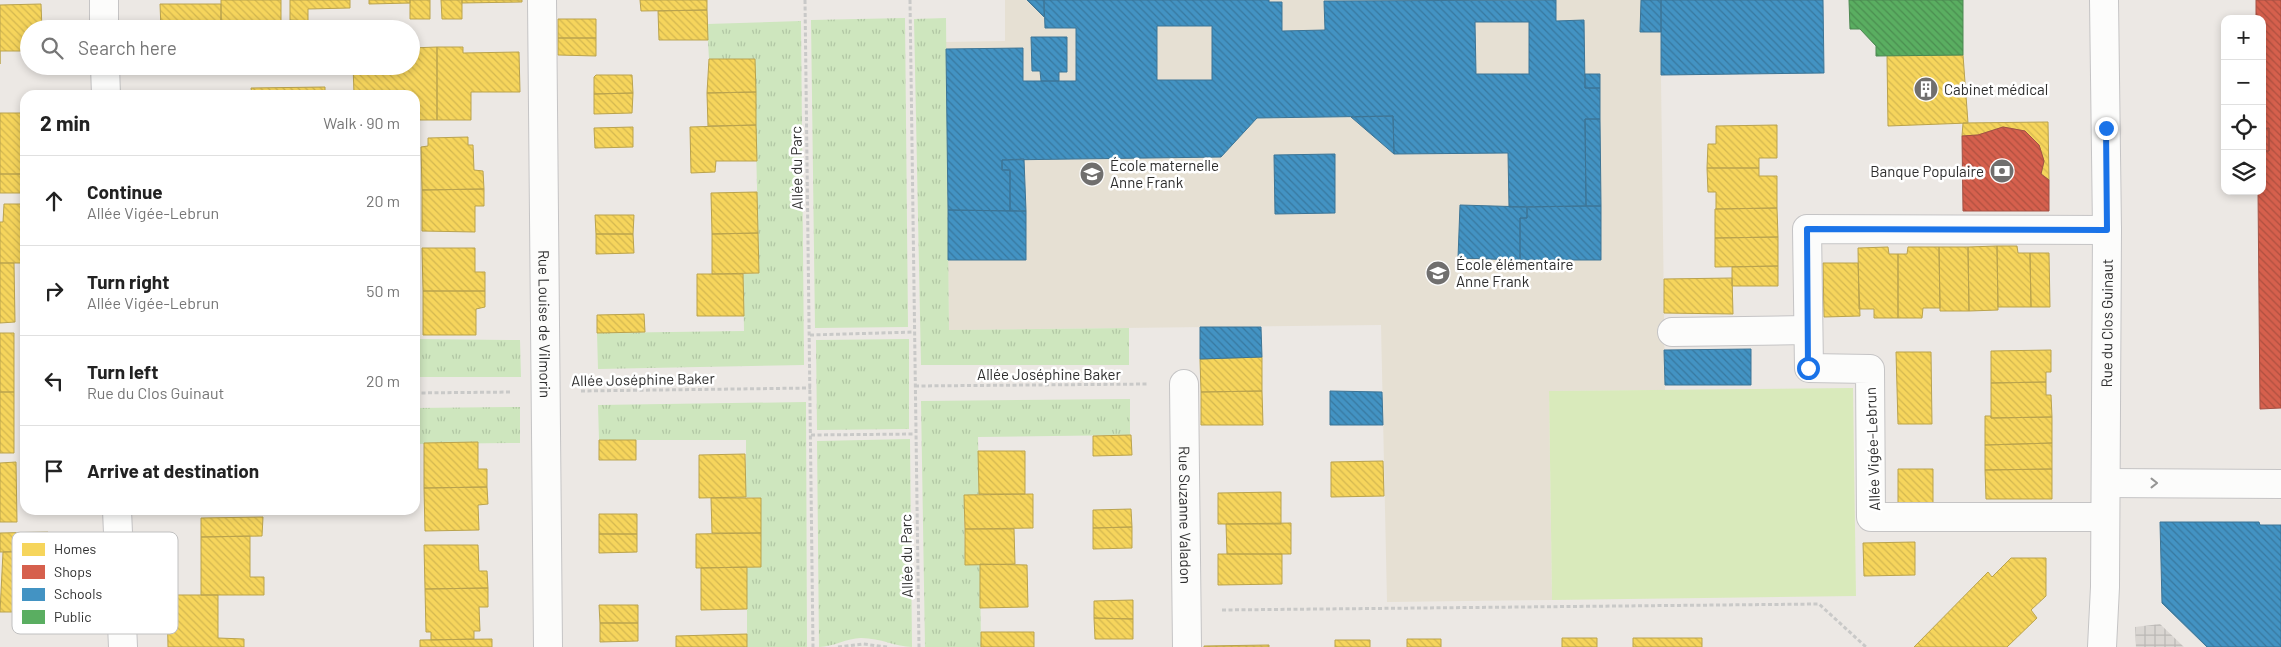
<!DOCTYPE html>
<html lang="en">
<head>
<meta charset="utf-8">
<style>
  :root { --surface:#fff; --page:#f6f6f6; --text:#222; --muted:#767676; --line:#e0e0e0 }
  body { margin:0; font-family:Barlow,sans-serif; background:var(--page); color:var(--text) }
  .controls { position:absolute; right:15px; top:15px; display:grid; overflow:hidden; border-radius:10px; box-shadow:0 2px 8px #0003 }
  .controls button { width:45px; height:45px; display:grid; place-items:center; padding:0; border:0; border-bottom:1px solid var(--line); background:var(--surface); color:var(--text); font:25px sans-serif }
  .stop { position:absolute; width:15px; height:15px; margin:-11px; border:4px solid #1a73e8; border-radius:50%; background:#fff }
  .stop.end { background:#1a73e8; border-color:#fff; box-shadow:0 1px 5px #0008 }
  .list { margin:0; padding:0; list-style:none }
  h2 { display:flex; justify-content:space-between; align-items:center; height:65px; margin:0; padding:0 20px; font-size:21px }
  h2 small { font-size:16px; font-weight:400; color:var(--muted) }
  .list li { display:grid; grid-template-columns:32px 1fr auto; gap:15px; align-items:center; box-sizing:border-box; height:90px; padding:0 20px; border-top:1px solid var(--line) }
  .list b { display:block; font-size:19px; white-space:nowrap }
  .list p { margin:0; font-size:16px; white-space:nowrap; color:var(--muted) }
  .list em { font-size:16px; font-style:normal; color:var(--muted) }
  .icon { flex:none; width:28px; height:28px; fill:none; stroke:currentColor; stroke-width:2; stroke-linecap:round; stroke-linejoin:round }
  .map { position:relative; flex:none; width:2281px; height:647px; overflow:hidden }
  .search { position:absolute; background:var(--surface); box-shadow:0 2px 8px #0003; left:20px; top:20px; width:400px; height:55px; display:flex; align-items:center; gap:12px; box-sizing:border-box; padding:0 18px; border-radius:28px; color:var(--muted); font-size:19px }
  .panel { position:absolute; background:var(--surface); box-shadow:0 2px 8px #0003; left:20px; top:90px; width:400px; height:425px; border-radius:15px }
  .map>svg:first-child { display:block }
  .education { fill:#e6e0d3 }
  .grass { fill:url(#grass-tufts) }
  .pitch { fill:#d9eabb }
  .plaza { fill:url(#plaza-grid) }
  .homes { fill:url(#homes-back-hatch); stroke:#baa34e }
  .shops { fill:url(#shops-back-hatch); stroke:#a45144 }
  .schools { fill:url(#schools-back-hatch); stroke:#3d7596; fill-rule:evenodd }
  .public { fill:url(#public-back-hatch); stroke:#4d8852 }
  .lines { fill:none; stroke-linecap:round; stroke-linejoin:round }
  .street-casing { stroke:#c5c4c5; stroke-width:30 }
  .secondary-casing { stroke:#c5c4c5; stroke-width:30 }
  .path { stroke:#c9c9c8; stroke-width:3; stroke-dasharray:4 2.5; stroke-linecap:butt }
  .street { stroke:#fcfcfb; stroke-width:28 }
  .secondary { stroke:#fcfcfb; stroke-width:28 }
  .oneway { stroke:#959594 }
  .route { stroke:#1a73e8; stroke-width:6 }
  .labels { text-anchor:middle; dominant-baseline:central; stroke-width:5; stroke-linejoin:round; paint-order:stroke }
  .poi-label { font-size:15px; fill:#2e2e2e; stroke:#fff; text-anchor:start }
  .street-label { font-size:15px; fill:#2e2e2e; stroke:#fff }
  .key { fill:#fff; stroke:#c0c0c0; stroke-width:1 }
  .key-label { font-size:14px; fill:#2e2e2e }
</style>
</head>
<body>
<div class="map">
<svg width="2281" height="647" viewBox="0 0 2281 647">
  <defs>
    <pattern id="grass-tufts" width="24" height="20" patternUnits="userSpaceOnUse" patternTransform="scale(1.25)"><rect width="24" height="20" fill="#cee6be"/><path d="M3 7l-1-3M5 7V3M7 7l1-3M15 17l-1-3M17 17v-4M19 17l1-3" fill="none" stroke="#b1c6a4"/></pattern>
    <pattern id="plaza-grid" width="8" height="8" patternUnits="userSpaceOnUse" patternTransform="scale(1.25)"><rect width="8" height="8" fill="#dad6d2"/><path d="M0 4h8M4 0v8" fill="none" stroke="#bbb8b5"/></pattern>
    <pattern id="homes-back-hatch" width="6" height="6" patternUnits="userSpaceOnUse" patternTransform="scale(1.25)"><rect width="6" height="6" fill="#f6d55c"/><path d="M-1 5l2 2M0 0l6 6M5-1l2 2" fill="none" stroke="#d3b750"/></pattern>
    <pattern id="shops-back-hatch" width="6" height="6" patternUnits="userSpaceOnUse" patternTransform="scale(1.25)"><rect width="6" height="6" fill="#d6604d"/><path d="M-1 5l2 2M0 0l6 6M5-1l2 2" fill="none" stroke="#ae5040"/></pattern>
    <pattern id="schools-back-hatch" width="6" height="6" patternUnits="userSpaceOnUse" patternTransform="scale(1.25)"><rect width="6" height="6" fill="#4393c3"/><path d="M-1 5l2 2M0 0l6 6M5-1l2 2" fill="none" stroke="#38789f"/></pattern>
    <pattern id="public-back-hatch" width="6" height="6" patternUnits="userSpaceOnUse" patternTransform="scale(1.25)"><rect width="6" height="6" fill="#5aae61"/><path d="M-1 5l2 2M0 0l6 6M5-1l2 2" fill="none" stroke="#4b8e50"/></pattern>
  </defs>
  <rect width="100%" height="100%" fill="#ece8e4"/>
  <path class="education" d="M1005,0H1660L1665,390L1549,391L1552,600L1387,602L1381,325L949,330L945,42L1005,41Z"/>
  <path class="grass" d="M905,18L908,327L815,328L811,20Z
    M946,18L949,330L1129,328V365H921L914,19Z
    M801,21L804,365L598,369L597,333L744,331L743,274L759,273L754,59H709L707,24Z
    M415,339L520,340L521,377H415Z
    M909,339V429L817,430L816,340Z
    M1130,399V435L978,437L979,494L964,496L965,564H980L981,647H925L921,401Z
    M806,402L807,647H747V567L761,566V498L746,497V440H599L598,405Z
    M520,407V443L415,444V408Z
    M910,439L912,647C896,647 881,638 861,638C847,638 833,647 819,647L817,441Z"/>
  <path class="pitch" d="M1853,388L1856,596L1552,600L1549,391Z"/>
  <path class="plaza" d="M2160,624L2184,647H2136L2135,627Z"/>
  <path class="homes" d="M221,0H281V21H264L263,28L221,29Z
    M290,0H350V8L308,9V21L290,20Z
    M369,0H410V3L369,4Z
    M410,0H430V19H410Z
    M441,0H462V19H442Z
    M462,0H522V2L462,3Z
    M640,0H707V10L641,11Z
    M41,4L42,29H29V51H0V64V5Z
    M160,4H221V29H161Z
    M707,10L708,40H659L658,11Z
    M558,19H596V38H558Z
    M558,38H596V56L558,55Z
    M437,47H463V53L519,52L520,92H471V120H437Z
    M437,47V120H415V95L354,93L353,66H411V48Z
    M1887,55H1963L1968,123L1888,126Z
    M709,59H755L756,92L707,93Z
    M596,75H632L633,93L594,94V77Z
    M325,87V95H252L251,88Z
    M756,92V125L708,126L707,93Z
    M633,93L632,113L594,114V94Z
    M0,113H25V174H0Z
    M2048,122L2049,180L2041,174L2044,161L2039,145L2025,131L2003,127L1978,135L1962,136L1963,123Z
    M756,125L757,161H716L715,172L691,173L690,127Z
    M1777,125V158H1759V168H1707L1708,144H1716V126Z
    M633,127V147L595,148L594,128Z
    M468,137V145H473L474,170L483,171L484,189L422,190L421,147L428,146V138Z
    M1707,168H1759V176H1777V208L1716,209V192H1708Z
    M0,174H25V193H0Z
    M484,189V206H475V232L422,231V190Z
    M757,192L758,233L712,234L711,193Z
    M4,204H25V263H0V222H3Z
    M1777,208L1778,237L1715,238V209Z
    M595,215H634L633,234H596Z
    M758,233L759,273L712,274V234Z
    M596,234H633L634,253L596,254Z
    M1778,237V266L1715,267V238Z
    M1997,246L1998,310L1969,311L1968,247Z
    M1997,246H2017L2018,253H2030L2031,307H1998Z
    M1888,247L1889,254H1898V318H1874V309H1859L1858,248Z
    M1908,247H1939L1940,308H1923L1922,318H1898V254H1907Z
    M1939,247H1968L1969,311H1940Z
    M422,248H475V272H485V291H423Z
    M2030,253H2049L2050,307H2031Z
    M0,263H14L15,322L0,323Z
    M1823,263H1858L1860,316L1824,317Z
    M1778,266V286H1732V267Z
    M697,274H743L744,316H697Z
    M1732,278L1733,314L1664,313V279Z
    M423,291H485V307L476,309V335H423Z
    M644,314L645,332L597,333V315Z
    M0,333H14V392H0Z
    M2051,350V372H2046V382L1991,383V351Z
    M1896,352H1931L1932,424H1898Z
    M1262,357V391L1201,392L1200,359Z
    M2046,382V395H2051L2052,417L1991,418V383Z
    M1262,391L1263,425H1201V392Z
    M0,392H14V453H0Z
    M1985,416H1991V418L2052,417V443L1985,445Z
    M1131,435L1132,455L1093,456V436Z
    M599,440H636V460H599Z
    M478,442V469H487V487L424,488V443Z
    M2052,443V469L1985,470V445Z
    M978,451H1025V494H979Z
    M745,454L746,497L699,498V455Z
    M1383,461L1384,496L1331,497V462Z
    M16,462L17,522H0V463Z
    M1898,469H1933V505H1898Z
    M2052,469V499H1986L1985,470Z
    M487,487L488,504L478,505L479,530L425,531L424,488Z
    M1281,492V524H1218V493Z
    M1033,494V528L965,529L964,495Z
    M711,498H761V533H712Z
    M1131,509L1132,527L1093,528V510Z
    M599,514H637V534H599Z
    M263,517L262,536L201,537V518Z
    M1291,523V554H1227L1226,524Z
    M1132,527V548L1093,549V528Z
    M965,529H1014L1015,564L965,565Z
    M48,532V551L0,552V533Z
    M761,533V567L696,568V534Z
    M599,534H637V552L599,553Z
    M250,536V577H264V595H201V537Z
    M1915,542V575L1864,576L1863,543Z
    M424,545H478L479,571H487L488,588L425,589Z
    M48,551V612H0L3,552Z
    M1218,554H1282V584L1218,585Z
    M2011,558H2046V596L2031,610L2037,618L2007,647H1914L1988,572L1992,577Z
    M980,564L1027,565L1028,607L980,608Z
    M747,567V609L701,610V568Z
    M488,588V607H479L480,631H474V639L431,640V632H426L425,589Z
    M167,595H218V638L244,639V647H168Z
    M1133,600V619L1094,618V601Z
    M599,605H638V623H600Z
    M1094,618L1133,619V639H1095Z
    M600,623H638V641L600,642Z
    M981,632H1034V647H981Z
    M747,634V647H676V636Z
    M1562,638H1597V647H1562Z
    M1633,638H1702V647H1633Z
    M492,639V647H420V640Z
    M1407,639H1441V647H1407Z
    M1335,640H1370V647H1335Z
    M1269,645V647H1204V646Z"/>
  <path class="shops" d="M2256,0H2281V408L2260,409L2258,191H2262V151H2269V128L2262,129V19H2256Z
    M2003,127L2025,131L2039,145L2044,161L2041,174L2049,180V211H1963L1962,136L1978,135Z
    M2269,128V151H2262V129Z"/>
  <path class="schools" d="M1027,0H1044V17Z
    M1044,0H1269V2H1282V31L1325,30L1324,1L1556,0V21L1584,20L1585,88H1600V119H1585L1586,206L1509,207L1508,153L1394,154L1393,116L1257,118L1221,157L1002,160V170H1010V211L948,210L946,49L1023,48V81H1076V28H1045ZM1475,22H1529V74H1476ZM1157,26H1212V80H1157Z
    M1641,0H1661V32H1640Z
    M1661,0H1823L1824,73L1661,75Z
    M1031,37H1067V72H1059V81H1041L1040,71H1032Z
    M1585,74H1600V88H1585Z
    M1393,116L1394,154L1351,117Z
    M1585,119H1600L1601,206H1586Z
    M1335,154V213L1275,214L1274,155Z
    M1024,159L1026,211H1010V170H1002V160Z
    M1460,205L1527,207V218H1520V260L1458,258Z
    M1586,206H1601V260H1520V218H1527V207Z
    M948,210L1026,211V260H948Z
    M1200,327H1261L1262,357L1200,359Z
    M1751,349V385H1665L1664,350Z
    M1330,391L1382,392L1383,425H1330Z
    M2160,522H2259L2260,525H2281V647H2207L2162,603Z"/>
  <path class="public" d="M1849,0H1963V55L1876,56V46L1860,29H1850Z"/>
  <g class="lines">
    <defs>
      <g id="street">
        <path d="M104,0V29"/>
        <path id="s1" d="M542,0L548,647"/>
        <path d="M105,66L106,95"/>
        <path d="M1672,332L1807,330"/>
        <path id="s2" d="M1184,384L1187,647"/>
        <path d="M2106,483L2281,484"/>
        <path d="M117,510L123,647"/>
        <path d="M2105,517H1871L1870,369L1809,368L1807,229L2107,230"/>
      </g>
      <g id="secondary">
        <path id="s3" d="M2102,647L2105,587L2107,230L2104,0"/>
      </g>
    </defs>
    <use href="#street" class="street-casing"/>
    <use href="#secondary" class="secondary-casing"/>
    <path class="path" d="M805,0L813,647
      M910,0L919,647
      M810,335L914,332
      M915,386L1149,384
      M581,391L811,388
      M415,393L512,392
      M811,435L915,434
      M1222,610L1819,604L1866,647
      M838,647L863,644L887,647"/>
    <use href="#street" class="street"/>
    <use href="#secondary" class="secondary"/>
  </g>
  <defs><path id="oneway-chevron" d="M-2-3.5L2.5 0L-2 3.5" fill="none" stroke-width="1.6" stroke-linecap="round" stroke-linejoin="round" transform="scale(1.25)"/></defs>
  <use class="oneway" href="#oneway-chevron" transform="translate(2154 483)"/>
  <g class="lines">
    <path class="route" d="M1808,368L1807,229L2107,230L2106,128"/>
  </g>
  <defs>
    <symbol id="building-disc" viewBox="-11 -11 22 22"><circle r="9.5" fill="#706f6e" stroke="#fff"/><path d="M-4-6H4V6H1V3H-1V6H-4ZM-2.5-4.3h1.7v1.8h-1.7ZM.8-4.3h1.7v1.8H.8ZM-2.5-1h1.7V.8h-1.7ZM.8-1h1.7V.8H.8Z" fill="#fff"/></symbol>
    <symbol id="bank-disc" viewBox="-11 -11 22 22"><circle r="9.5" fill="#706f6e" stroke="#fff"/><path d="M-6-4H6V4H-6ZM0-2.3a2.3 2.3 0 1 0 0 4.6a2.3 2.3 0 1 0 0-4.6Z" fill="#fff"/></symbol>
    <symbol id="school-disc" viewBox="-11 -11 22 22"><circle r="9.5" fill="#706f6e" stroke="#fff"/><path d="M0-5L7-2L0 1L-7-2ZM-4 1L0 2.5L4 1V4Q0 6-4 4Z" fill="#fff"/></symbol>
  </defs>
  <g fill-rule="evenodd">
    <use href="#building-disc" x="1912" y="75" width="28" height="28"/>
    <use href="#bank-disc" x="1988" y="157" width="28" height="28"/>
    <use href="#school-disc" x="1078" y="160" width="28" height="28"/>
    <use href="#school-disc" x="1424" y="259" width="28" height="28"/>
  </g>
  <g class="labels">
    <g class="poi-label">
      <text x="1944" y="89">Cabinet médical</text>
      <text x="1110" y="165">École maternelle<tspan x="1110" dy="17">Anne Frank</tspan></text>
      <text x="1984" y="171" text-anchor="end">Banque Populaire</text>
      <text x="1456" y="264">École élémentaire<tspan x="1456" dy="17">Anne Frank</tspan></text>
    </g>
    <g class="street-label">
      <text transform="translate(796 168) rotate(-91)">Allée du Parc</text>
      <text stroke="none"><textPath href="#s1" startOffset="324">Rue Louise de Vilmorin</textPath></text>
      <text stroke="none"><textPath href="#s3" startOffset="324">Rue du Clos Guinaut</textPath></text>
      <text x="1049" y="374">Allée Joséphine Baker</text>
      <text transform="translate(643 379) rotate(-1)">Allée Joséphine Baker</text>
      <text transform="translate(1872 449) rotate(-92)">Allée Vigée-Lebrun</text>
      <text stroke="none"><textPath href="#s2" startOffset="131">Rue Suzanne Valadon</textPath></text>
      <text transform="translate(906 556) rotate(-91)">Allée du Parc</text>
    </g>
  </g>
  <rect x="12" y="532" width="166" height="102" rx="8" class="key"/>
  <rect x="22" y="543" width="23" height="13" fill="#f6d55c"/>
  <rect x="22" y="565" width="23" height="14" fill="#d6604d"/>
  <rect x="22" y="588" width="23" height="13" fill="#4393c3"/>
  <rect x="22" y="610" width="23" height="14" fill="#5aae61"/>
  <g class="key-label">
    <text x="54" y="554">Homes</text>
    <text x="54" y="577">Shops</text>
    <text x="54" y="599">Schools</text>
    <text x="54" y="622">Public</text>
  </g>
</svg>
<div class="controls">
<button>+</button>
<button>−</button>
<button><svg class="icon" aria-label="locate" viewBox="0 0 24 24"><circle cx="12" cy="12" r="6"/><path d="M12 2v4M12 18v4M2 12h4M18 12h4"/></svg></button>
<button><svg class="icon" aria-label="layers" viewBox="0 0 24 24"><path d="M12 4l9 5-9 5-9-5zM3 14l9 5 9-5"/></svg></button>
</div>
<div class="stop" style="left:1808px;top:368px"></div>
<div class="stop end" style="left:2106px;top:128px"></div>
<div class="search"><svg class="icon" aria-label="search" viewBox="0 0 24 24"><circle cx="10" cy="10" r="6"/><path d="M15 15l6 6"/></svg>Search here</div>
<section class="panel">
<h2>2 min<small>Walk · 90 m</small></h2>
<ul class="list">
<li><svg class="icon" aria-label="ahead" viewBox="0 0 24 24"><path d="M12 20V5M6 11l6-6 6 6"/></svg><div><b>Continue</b><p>Allée Vigée-Lebrun</p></div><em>20 m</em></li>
<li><svg class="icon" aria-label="right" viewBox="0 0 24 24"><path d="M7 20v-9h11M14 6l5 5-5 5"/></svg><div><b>Turn right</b><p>Allée Vigée-Lebrun</p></div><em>50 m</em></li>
<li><svg class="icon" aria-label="left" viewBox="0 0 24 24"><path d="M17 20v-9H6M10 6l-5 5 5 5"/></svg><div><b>Turn left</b><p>Rue du Clos Guinaut</p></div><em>20 m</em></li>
<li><svg class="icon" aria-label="arrive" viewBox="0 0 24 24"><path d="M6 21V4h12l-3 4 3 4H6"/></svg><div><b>Arrive at destination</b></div></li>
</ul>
</section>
</div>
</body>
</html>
